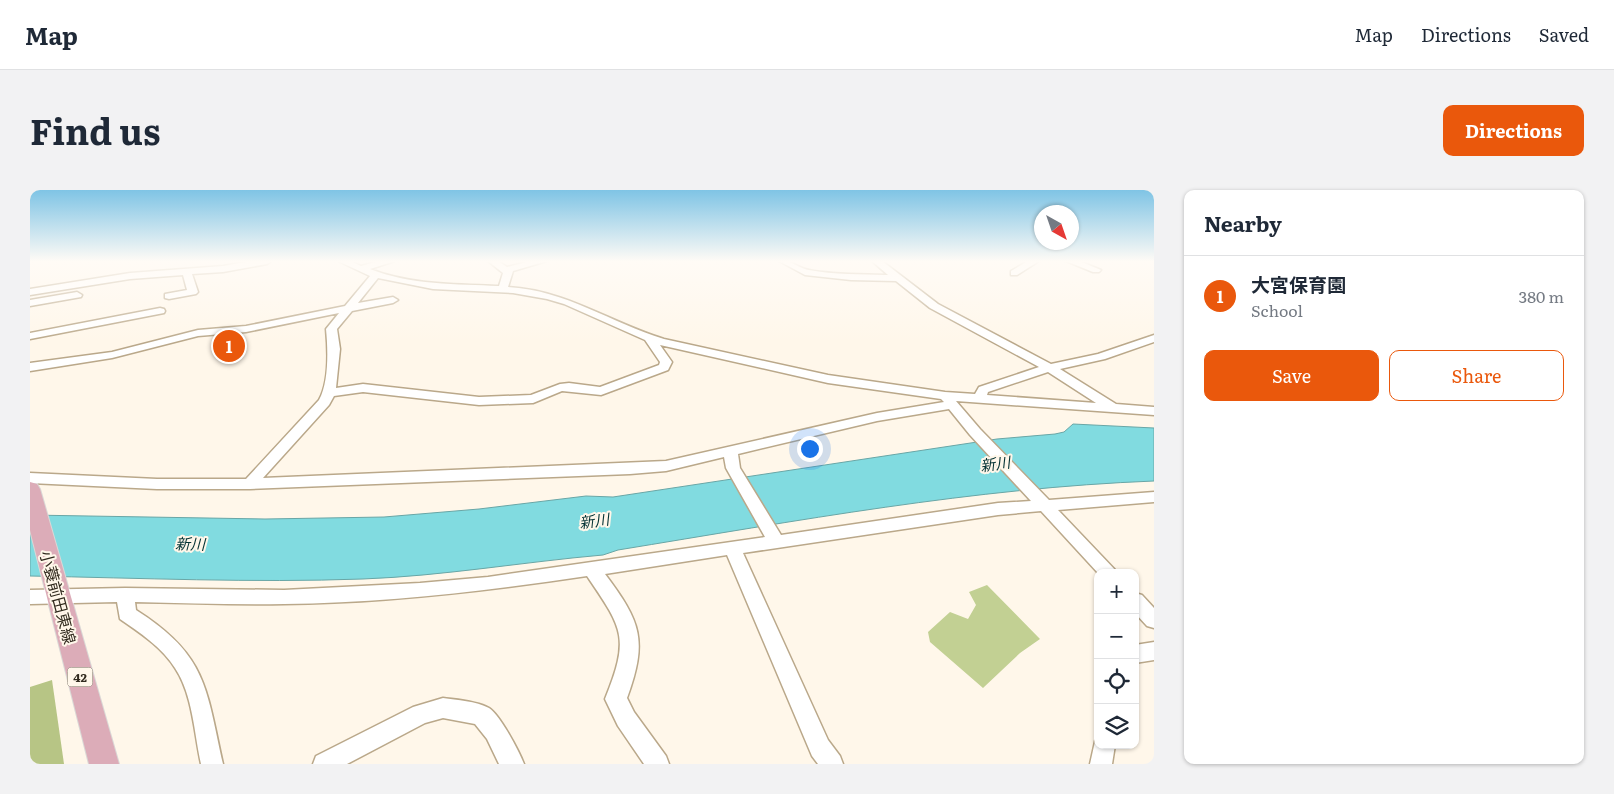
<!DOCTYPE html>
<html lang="en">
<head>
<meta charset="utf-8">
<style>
  :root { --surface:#fff; --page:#f2f2f3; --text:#1f2937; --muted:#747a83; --line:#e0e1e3; --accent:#ea580c }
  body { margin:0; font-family:Literata,"Noto Sans JP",serif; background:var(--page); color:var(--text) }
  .controls { position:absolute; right:15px; bottom:15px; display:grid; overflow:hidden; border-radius:10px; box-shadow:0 1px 4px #0004 }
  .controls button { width:45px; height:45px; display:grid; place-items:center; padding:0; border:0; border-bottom:1px solid var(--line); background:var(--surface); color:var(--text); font:25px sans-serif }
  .compass { position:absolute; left:1004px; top:15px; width:45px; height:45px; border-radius:50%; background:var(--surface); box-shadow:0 1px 4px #0004; rotate:140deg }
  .you { position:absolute; left:779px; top:258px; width:18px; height:18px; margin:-12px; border:4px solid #fff; border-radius:50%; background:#1a73e8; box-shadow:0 0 0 8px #1a73e833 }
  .badge { display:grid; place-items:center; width:32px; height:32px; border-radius:50%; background:var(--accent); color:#fff; font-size:16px; font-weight:700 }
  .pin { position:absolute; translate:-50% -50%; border:2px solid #fff; box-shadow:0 1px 5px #0006 }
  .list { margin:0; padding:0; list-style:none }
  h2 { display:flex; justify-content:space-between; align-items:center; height:65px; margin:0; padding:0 20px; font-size:21px }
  h2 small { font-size:16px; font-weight:400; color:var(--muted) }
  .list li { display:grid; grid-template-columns:32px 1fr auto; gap:15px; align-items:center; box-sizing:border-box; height:80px; padding:0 20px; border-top:1px solid var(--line) }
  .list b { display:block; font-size:19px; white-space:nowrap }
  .list p { margin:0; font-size:16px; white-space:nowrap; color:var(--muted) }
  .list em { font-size:16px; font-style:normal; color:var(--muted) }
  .actions { display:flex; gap:10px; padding:15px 20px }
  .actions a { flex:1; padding:11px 0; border:1px solid var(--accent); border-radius:10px; text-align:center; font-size:18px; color:var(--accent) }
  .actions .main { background:var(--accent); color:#fff }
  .icon { flex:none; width:28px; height:28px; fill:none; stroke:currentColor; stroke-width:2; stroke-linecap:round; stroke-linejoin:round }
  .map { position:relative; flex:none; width:1124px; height:574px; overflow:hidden; border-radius:10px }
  header { display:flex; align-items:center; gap:30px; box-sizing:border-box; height:70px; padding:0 25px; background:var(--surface); border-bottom:1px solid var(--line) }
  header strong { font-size:24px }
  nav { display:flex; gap:28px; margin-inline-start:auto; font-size:18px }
  .intro { display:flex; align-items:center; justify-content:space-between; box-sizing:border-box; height:120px; padding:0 30px }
  h1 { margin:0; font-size:35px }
  .button { padding:12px 22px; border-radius:10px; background:var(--accent); color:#fff; font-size:18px; font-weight:700 }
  main { display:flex; gap:30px; padding:0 30px }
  aside { flex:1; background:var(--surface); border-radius:10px; box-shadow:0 1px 4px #0004 }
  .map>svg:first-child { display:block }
  .green { fill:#c2d093 }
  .forest { fill:#b7c585 }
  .water { fill:#81dbe0; stroke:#69a6a6 }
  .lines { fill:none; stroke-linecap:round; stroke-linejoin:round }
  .minor-casing { stroke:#baa88a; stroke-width:3 }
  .major-casing { stroke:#dad8d6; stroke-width:2 }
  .minor { fill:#fff; fill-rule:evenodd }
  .major { fill:#dcacb8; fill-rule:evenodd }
  .labels { text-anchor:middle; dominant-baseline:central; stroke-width:4; stroke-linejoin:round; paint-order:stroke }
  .shield { fill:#fff7ea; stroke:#6e675a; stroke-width:1 }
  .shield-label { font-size:12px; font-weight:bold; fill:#30291d }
  .water-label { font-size:15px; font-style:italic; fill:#043234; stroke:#fff7ea }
  .near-street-label { font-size:16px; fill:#30291d; stroke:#fff7ea }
</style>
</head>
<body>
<header>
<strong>Map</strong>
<nav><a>Map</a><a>Directions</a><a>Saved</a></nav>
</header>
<div class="intro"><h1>Find us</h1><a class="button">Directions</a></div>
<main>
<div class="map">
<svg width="1124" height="574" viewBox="0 0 1124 574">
  <rect width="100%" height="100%" fill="#fff7ea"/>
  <path class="green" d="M957,395L1010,449L990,463L953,498L900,452L898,442L920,422L938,429L946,415L939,402Z"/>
  <path class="forest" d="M22,490L34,574H0V497Z"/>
  <path class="water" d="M1043,234L1124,238V291C944,298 766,331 588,360L573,365C493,372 413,386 333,389C222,393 111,388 0,386V325L235,329L354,327L449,319L556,306L583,307L967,249L1025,244L1034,242Z"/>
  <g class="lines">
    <defs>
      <path id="minor" d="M221,71H241L237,74L193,82L162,84L168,102L166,104L139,109L135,108V104L157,100L153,85L100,89L0,105V99L100,83L193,76Z
        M308,71H320L331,76L349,71H365L340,79C380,95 427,94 469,96L473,83L458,71H468L477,77L501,71H517L483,81L478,97C536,100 581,133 634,149L798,185L915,202L945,204L949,197L1009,177L900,118L866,91L821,90L775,85L749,71C765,71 765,77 779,80C804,85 832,84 858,85L842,71H852L908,114L1021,174L1068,164L1124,145V152L1075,169L1030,179L1086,214L1124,217V225L926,211L950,239L1019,310L1124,302V312L1028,320L1088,383H1068L1011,321L968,325L713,363L798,550L810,566L813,574H788L782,566L697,365L575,384C611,432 618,450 597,508L604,522L636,566L639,574H614L588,536L575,509C600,447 593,439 557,386C457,401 356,413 254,414C204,415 154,413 105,412L106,420C177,465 176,498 193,574H171C164,543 163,505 145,478C132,457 110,443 90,429L87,412L0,414V400L95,398L254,400L390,393L458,387L735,347L696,278L694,267L636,281L600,284L220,299H127L0,293V283L127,289H216L289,210C299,192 298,159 296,139L309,123L216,142L168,146L82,168L0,181V173L82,162L168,140L216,136L315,116L340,86ZM348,88L403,99L483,103L517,109L534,114L615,150L630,172L629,175L570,197L539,193L530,194L501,205L449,207L333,194L306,198L310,159L307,139L322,121L363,113L368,110L363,107L328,113ZM630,155L798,193L911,209L914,212L847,223L636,271L233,288L299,215L304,206L333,202L449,215L503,213L532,201L571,205L638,180L642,172ZM1018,182L1066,213L957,205L958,202ZM919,219L940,245L1001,311L968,313L751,345L710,278L708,264L847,231Z
        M998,71H1009L987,85H981V81Z
        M1036,71H1049L1071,80L1069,82H1063Z
        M47,102L52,105L51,107L0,116V110Z
        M130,118L134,119L135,121L134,123L0,149V143Z
        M1105,403L1112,405L1124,418V438L1117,436L1105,423Z
        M1124,452V470L1105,473V455Z
        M413,508C427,510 446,511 459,518C470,525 489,561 494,574H469L457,549L445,534L413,528L395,533L317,574H283L286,566L383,517Z
        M1066,547H1068V555H1085L1082,574H1060Z"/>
      <path id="major" d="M0,292L7,294L10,299L89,574H59L0,340Z"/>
    </defs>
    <use href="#minor" class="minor-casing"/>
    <use href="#major" class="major-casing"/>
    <use href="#minor" class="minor"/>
    <use href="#major" class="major"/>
  </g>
  <linearGradient id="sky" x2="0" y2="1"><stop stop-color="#7fc4e5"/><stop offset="0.47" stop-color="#fffbf6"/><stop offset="1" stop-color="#fffbf6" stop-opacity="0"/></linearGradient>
  <rect width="1124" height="152" fill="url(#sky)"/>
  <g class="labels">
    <rect class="shield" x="37.5" y="477.5" width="25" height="19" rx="4"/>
    <g class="shield-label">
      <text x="50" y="487">42</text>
    </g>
    <g class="water-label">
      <text transform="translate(965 273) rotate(-8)">新川</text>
      <text transform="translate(564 330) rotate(-8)">新川</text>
      <text transform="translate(160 353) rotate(1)">新川</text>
    </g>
    <g class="near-street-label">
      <text transform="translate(29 407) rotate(75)">小蓑前田東線</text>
    </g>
  </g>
</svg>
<div class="controls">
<button>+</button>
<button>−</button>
<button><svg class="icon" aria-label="locate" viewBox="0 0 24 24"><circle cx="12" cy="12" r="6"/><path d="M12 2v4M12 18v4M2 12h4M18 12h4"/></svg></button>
<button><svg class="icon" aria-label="layers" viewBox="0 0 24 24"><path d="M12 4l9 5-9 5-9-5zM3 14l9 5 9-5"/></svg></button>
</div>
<svg class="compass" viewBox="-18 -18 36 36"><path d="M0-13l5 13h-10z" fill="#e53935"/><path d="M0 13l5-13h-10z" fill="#747a83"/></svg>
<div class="you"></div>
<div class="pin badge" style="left:199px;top:156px">1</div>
</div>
<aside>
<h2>Nearby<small></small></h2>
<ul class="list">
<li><span class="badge">1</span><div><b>大宮保育園</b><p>School</p></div><em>380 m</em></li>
</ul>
<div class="actions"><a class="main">Save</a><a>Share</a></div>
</aside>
</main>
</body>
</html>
